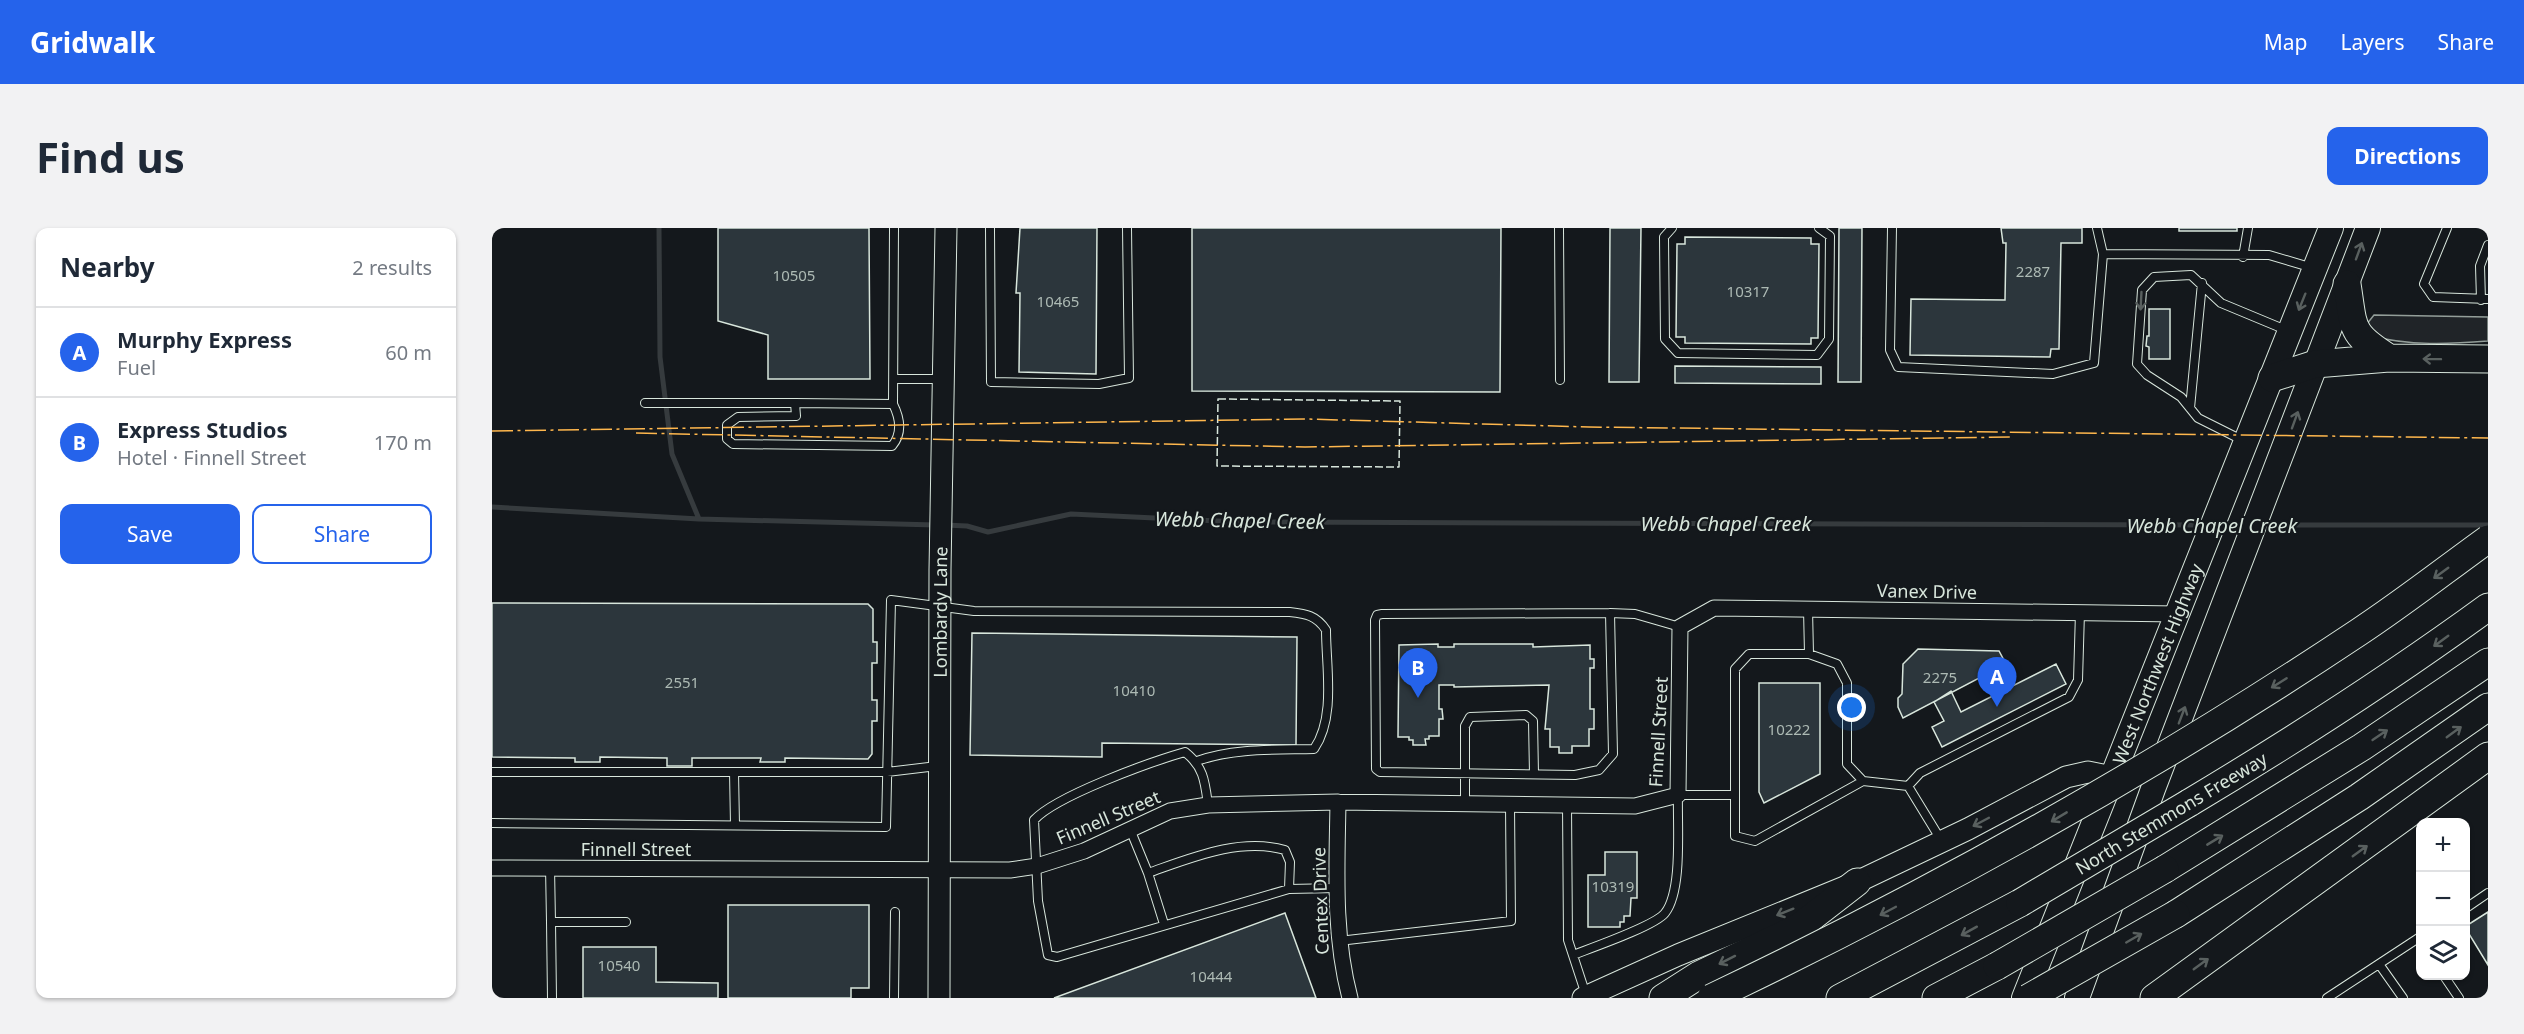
<!DOCTYPE html>
<html lang="en">
<head>
<meta charset="utf-8">
<style>
  :root { --surface:#fff; --page:#f2f2f3; --text:#1f2937; --muted:#747a83; --line:#e0e1e3; --accent:#2563eb }
  body { margin:0; font-family:"Noto Sans",sans-serif; background:var(--page); color:var(--text) }
  .controls { position:absolute; right:18px; bottom:18px; display:grid; overflow:hidden; border-radius:12px; box-shadow:0 2px 4px #0004 }
  .controls button { width:54px; height:54px; display:grid; place-items:center; padding:0; border:0; border-bottom:2px solid var(--line); background:var(--surface); color:var(--text); font:30px sans-serif }
  .you { position:absolute; left:1360px; top:480px; width:21px; height:21px; margin:-15px; border:4px solid #fff; border-radius:50%; background:#1a73e8; box-shadow:0 0 0 9px #1a73e833 }
  .badge { display:grid; place-items:center; width:39px; height:39px; border-radius:50%; background:var(--accent); color:#fff; font-size:20px; font-weight:700 }
  .pin { position:absolute; translate:-50% -50px; filter:drop-shadow(0 2px 3px #0008) }
  .pin::after { content:''; position:absolute; top:32px; width:21px; height:18px; background:inherit; clip-path:polygon(0 0,100% 0,50% 100%) }
  .list { margin:0; padding:0; list-style:none }
  h2 { display:flex; justify-content:space-between; align-items:center; height:78px; margin:0; padding:0 24px; font-size:26px }
  h2 small { font-size:20px; font-weight:400; color:var(--muted) }
  .list li { display:grid; grid-template-columns:39px 1fr auto; gap:18px; align-items:center; box-sizing:border-box; height:90px; padding:0 24px; border-top:2px solid var(--line) }
  .list b { display:block; font-size:22px; white-space:nowrap }
  .list p { margin:0; font-size:20px; white-space:nowrap; color:var(--muted) }
  .list em { font-size:20px; font-style:normal; color:var(--muted) }
  .actions { display:flex; gap:12px; padding:18px 24px }
  .actions a { flex:1; padding:14px 0; border:2px solid var(--accent); border-radius:12px; text-align:center; font-size:21px; color:var(--accent) }
  .actions .main { background:var(--accent); color:#fff }
  .icon { flex:none; width:33px; height:33px; fill:none; stroke:currentColor; stroke-width:2; stroke-linecap:round; stroke-linejoin:round }
  .map { position:relative; flex:none; width:1996px; height:770px; overflow:hidden; border-radius:12px }
  header { display:flex; align-items:center; gap:36px; box-sizing:border-box; height:84px; padding:0 30px; background:var(--accent); color:#fff }
  header strong { font-size:28px }
  nav { display:flex; gap:33px; margin-inline-start:auto; font-size:21px }
  .intro { display:flex; align-items:center; justify-content:space-between; box-sizing:border-box; height:144px; padding:0 36px }
  h1 { margin:0; font-size:42px }
  .button { padding:15px 27px; border-radius:12px; background:var(--accent); color:#fff; font-size:21px; font-weight:700 }
  main { display:flex; gap:36px; padding:0 36px }
  aside { flex:1; background:var(--surface); border-radius:12px; box-shadow:0 2px 4px #0004 }
  .map>svg:first-child { display:block }
  .green { fill:#202428; stroke:#939e99; stroke-width:1.5 }
  .lines { fill:none; stroke-linecap:round; stroke-linejoin:round }
  .stream { stroke:#363b3e; stroke-width:5 }
  .building { fill:#2c363c; stroke:#d8e6dc; stroke-width:1.5 }
  .service-casing { stroke:#d8e6dc; stroke-width:10 }
  .minor-casing { stroke:#d8e6dc; stroke-width:17 }
  .secondary-casing { stroke:#d8e6dc; stroke-width:23 }
  .primary-casing { stroke:#d8e6dc; stroke-width:26 }
  .motorway-casing { stroke:#d8e6dc; stroke-width:29 }
  .service { stroke:#14181c; stroke-width:8 }
  .minor { stroke:#14181c; stroke-width:15 }
  .secondary { stroke:#14181c; stroke-width:21 }
  .primary { stroke:#14181c; stroke-width:24 }
  .motorway { stroke:#14181c; stroke-width:27 }
  .motorway-bridge-casing { stroke:#d8e6dc; stroke-width:29; stroke-linecap:butt }
  .motorway-bridge { stroke:#14181c; stroke-width:27 }
  .fence { stroke:#d8e6dc; stroke-width:1.5; stroke-dasharray:8 3; stroke-linecap:butt }
  .power { stroke:#ffb74d; stroke-width:1.5; stroke-dasharray:21 4.5 3 4.5; stroke-linecap:butt }
  .oneway { stroke:#59605f }
  .labels { text-anchor:middle; dominant-baseline:central; stroke-width:4.5; stroke-linejoin:round; paint-order:stroke }
  .number-label { font-size:15px; fill:#adbab4 }
  .street-label { font-size:18px; fill:#d8e6dc; stroke:#14181c }
  .water-label { font-size:20px; font-style:italic; fill:#d8e6dc; stroke:#14181c }
</style>
</head>
<body>
<header>
<strong>Gridwalk</strong>
<nav><a>Map</a><a>Layers</a><a>Share</a></nav>
</header>
<div class="intro"><h1>Find us</h1><a class="button">Directions</a></div>
<main>
<aside>
<h2>Nearby<small>2 results</small></h2>
<ul class="list">
<li><span class="badge">A</span><div><b>Murphy Express</b><p>Fuel</p></div><em>60 m</em></li>
<li><span class="badge">B</span><div><b>Express Studios</b><p>Hotel · Finnell Street</p></div><em>170 m</em></li>
</ul>
<div class="actions"><a class="main">Save</a><a>Share</a></div>
</aside>
<div class="map">
<svg width="1996" height="770" viewBox="0 0 1996 770">
  <rect width="100%" height="100%" fill="#14181c"/>
  <path class="green" d="M1882,87L1996,89V113C1959,116 1916,118 1880,108L1874,97Z"/>
  <g class="lines">
    <path class="stream" d="M167,0L168,129L180,226L207,291
      M0,279L207,291L444,297
      M453,297L475,298L496,304L579,286L747,294L1712,297
      M1728,297H1754
      M1770,297H1996"/>
  </g>
  <path class="building" d="M226,0H377L378,151H276V107L226,93Z
    M528,0H605L604,146L527,144L528,65H524Z
    M700,0H1009L1008,164L700,163Z
    M1118,0H1149L1147,154H1117Z
    M1347,0H1370L1369,154H1346Z
    M1509,0H1590V15H1569L1567,121H1559L1558,129L1418,127L1419,71L1513,72L1514,15H1511Z
    M1687,0H1745V3H1687Z
    M1193,9L1319,10V16H1327L1326,110H1319V116L1193,115V109H1184L1185,16H1193Z
    M1657,81H1678V131H1657V119L1654,118L1655,108H1657Z
    M1183,138L1329,139V156L1183,155Z
    M0,375L376,376L381,381V414H385V435H380V472H385V493H380V526L376,531L293,530V534H268L269,530H200V538H175V530L108,529V534H83V530L0,529Z
    M480,405L805,409L804,517L610,515V529L478,527Z
    M946,416V419H962V416H1041V419L1098,417V431H1102V440H1098V481H1102V501H1097V518H1080V525H1067V519H1058V501H1053L1057,457L962,459V457H947V481H950L951,491H947V508H937V511H933L934,517H921V512H917V509H906L907,417Z
    M1426,421L1507,423L1514,436L1411,490L1406,479V470L1410,466L1411,436Z
    M1564,436L1574,456L1450,519L1440,499L1452,493L1442,474L1459,463L1469,484Z
    M1267,455H1328V546L1272,575L1267,564Z
    M1113,624H1145V670H1139L1138,688H1132V694H1128V699H1096V647H1113Z
    M236,677H377V760H359V770H236Z
    M1996,684V737L1974,701V698Z
    M793,685L824,770H562Z
    M91,719H164V754L226,755V770H91Z"/>
  <g class="lines">
    <defs>
      <path id="service" d="M498,0L499,154L607,156L637,150L635,0
        M1067,0L1068,152
        M1180,0L1172,9L1173,111L1186,125L1325,127L1337,111L1338,8L1327,0
        M1400,0L1398,122L1406,139L1561,146L1602,135L1611,26L1605,0
        M1955,0L1932,56L1941,69L1996,71
        M1611,26L1777,27L1821,40
        M1751,29L1756,0
        M1989,72L1988,38L1996,17
        M402,151H449
        M153,175H303
        M401,176L303,175L304,188L246,189L235,197V211L241,216L400,218C411,205 408,190 401,176L402,0
        M1698,180L1710,55
        M1750,212L1706,190L1689,169L1655,147L1645,136L1650,62L1662,49L1699,47L1729,75L1794,102
        M1316,381L1317,426L1345,436L1355,455V536L1371,553L1416,558
        M1118,385L1121,526L1107,542L1083,547L888,544L884,541L883,392L885,387L890,386L1118,385L1143,386L1188,399
        M1317,426H1257L1243,441V608L1263,613L1371,553
        M0,544H395L445,538
        M242,544L243,597
        M1416,558L1428,545L1577,469L1586,452L1588,384
        M1416,558L1449,612
        M973,576V498L978,489L1034,487L1041,493L1042,546
        M716,577C713,554 712,539 693,524C658,534 564,568 542,592L546,673L556,727L565,729L797,661L845,660
        M1075,577L1076,712L1094,767
        M0,595L394,599L399,372L482,383L797,384C814,386 824,387 834,402C834,439 844,489 822,521C783,522 742,520 705,533
        M638,601L656,645
        M58,639L59,694
        M1974,680L1996,665
        M672,696L656,645C699,630 748,609 793,622L798,634L797,661
        M847,713L1019,693L1018,577
        M1081,727C1099,720 1163,698 1173,685C1191,662 1185,597 1186,567H1243
        M1887,736L1911,770
        M1952,748L1967,770
        M60,770L59,694H134
        M402,770L403,684
        M1835,770L1928,709"/>
      <path id="minor" d="M846,574C845,640 841,706 858,770
        M0,640L518,642L545,638L592,623L678,583L716,577L846,574L1143,578L1186,567L1188,399L1222,380L1686,386"/>
      <g id="secondary">
        <path id="s1" d="M447,770L448,342L454,0"/>
        <path d="M1091,770L1186,727L1365,654L1476,601L1574,549L1596,544L1635,552"/>
      </g>
      <g id="primary">
        <path id="s2" d="M1532,770L1839,0"/>
        <path d="M1585,770L1661,561L1876,0"/>
      </g>
      <path id="motorway" d="M1855,56C1862,100 1857,105 1897,130
        M1780,150L1823,136L1897,130L1996,131
        M1697,575C1799,514 1900,449 1996,379
        M1673,641L1870,519L1996,434
        M1684,686L1867,569L1996,479
        M1171,770L1207,747L1307,699L1365,654
        M1348,770L1528,675
        M1444,770L1505,738
        M1662,770L1996,528"/>
    </defs>
    <use href="#service" class="service-casing"/>
    <use href="#minor" class="minor-casing"/>
    <use href="#secondary" class="secondary-casing"/>
    <use href="#primary" class="primary-casing"/>
    <use href="#motorway" class="motorway-casing"/>
    <use href="#service" class="service"/>
    <use href="#minor" class="minor"/>
    <use href="#secondary" class="secondary"/>
    <use href="#primary" class="primary"/>
    <use href="#motorway" class="motorway"/>
    <defs>
      <path id="motorway-bridge" d="M1528,675L1697,575
        M1505,738L1673,641
        M1219,770C1443,663 1660,542 1867,404C1911,375 1953,342 1996,311
        M1536,770L1684,686"/>
    </defs>
    <use href="#motorway-bridge" class="motorway-bridge-casing"/>
    <use href="#motorway-bridge" class="motorway-bridge"/>
    <path class="fence" d="M726,171L908,173L907,239L725,238Z"/>
    <path class="power" d="M0,203L814,191L1097,199L1996,210
      M144,205L813,219L1520,209"/>
  </g>
  <defs><path id="oneway-shaft" d="M-6 0H5M1.5-3L5.5 0L1.5 3" fill="none" stroke-width="1.6" stroke-linecap="round" stroke-linejoin="round" transform="scale(1.5)"/></defs>
  <g class="oneway">
    <use href="#oneway-shaft" transform="translate(1867 23) rotate(-70)"/>
    <use href="#oneway-shaft" transform="translate(1649 73) rotate(93)"/>
    <use href="#oneway-shaft" transform="translate(1810 74) rotate(112)"/>
    <use href="#oneway-shaft" transform="translate(1940 131) rotate(-179)"/>
    <use href="#oneway-shaft" transform="translate(1803 192) rotate(-70)"/>
    <use href="#oneway-shaft" transform="translate(1949 345) rotate(144)"/>
    <use href="#oneway-shaft" transform="translate(1949 413) rotate(144)"/>
    <use href="#oneway-shaft" transform="translate(1787 455) rotate(148)"/>
    <use href="#oneway-shaft" transform="translate(1690 487) rotate(-69)"/>
    <use href="#oneway-shaft" transform="translate(1962 504) rotate(-36)"/>
    <use href="#oneway-shaft" transform="translate(1888 507) rotate(-34)"/>
    <use href="#oneway-shaft" transform="translate(1567 589) rotate(149)"/>
    <use href="#oneway-shaft" transform="translate(1489 594) rotate(152)"/>
    <use href="#oneway-shaft" transform="translate(1723 612) rotate(-31)"/>
    <use href="#oneway-shaft" transform="translate(1868 623) rotate(-36)"/>
    <use href="#oneway-shaft" transform="translate(1396 683) rotate(152)"/>
    <use href="#oneway-shaft" transform="translate(1293 684) rotate(158)"/>
    <use href="#oneway-shaft" transform="translate(1477 703) rotate(151)"/>
    <use href="#oneway-shaft" transform="translate(1642 710) rotate(-30)"/>
    <use href="#oneway-shaft" transform="translate(1235 732) rotate(153)"/>
    <use href="#oneway-shaft" transform="translate(1709 736) rotate(-36)"/>
  </g>
  <g class="labels">
    <g class="number-label">
      <text x="1541" y="43">2287</text>
      <text x="302" y="47">10505</text>
      <text x="1256" y="63">10317</text>
      <text x="566" y="73">10465</text>
      <text x="1448" y="449">2275</text>
      <text x="190" y="454">2551</text>
      <text x="642" y="462">10410</text>
      <text x="1297" y="501">10222</text>
      <text x="1121" y="658">10319</text>
      <text x="127" y="737">10540</text>
      <text x="719" y="748">10444</text>
    </g>
    <g class="street-label">
      <text transform="translate(1435 363) rotate(1)">Vanex Drive</text>
      <text stroke="none"><textPath href="#s1" startOffset="386">Lombardy Lane</textPath></text>
      <text stroke="none"><textPath href="#s2" startOffset="360">West Northwest Highway</textPath></text>
      <text transform="translate(1166 504) rotate(-87)">Finnell Street</text>
      <text transform="translate(1679 585) rotate(-31)">North Stemmons Freeway</text>
      <text transform="translate(616 589) rotate(-23)">Finnell Street</text>
      <text x="144" y="621">Finnell Street</text>
      <text transform="translate(828 673) rotate(-92)">Centex Drive</text>
    </g>
    <g class="water-label">
      <text transform="translate(748 292) rotate(1)">Webb Chapel Creek</text>
      <text x="1234" y="295">Webb Chapel Creek</text>
      <text x="1720" y="297">Webb Chapel Creek</text>
    </g>
  </g>
</svg>
<div class="controls">
<button>+</button>
<button>−</button>
<button><svg class="icon" aria-label="layers" viewBox="0 0 24 24"><path d="M12 4l9 5-9 5-9-5zM3 14l9 5 9-5"/></svg></button>
</div>
<div class="you"></div>
<div class="pin badge" style="left:1505px;top:479px">A</div>
<div class="pin badge" style="left:926px;top:470px">B</div>
</div>
</main>
</body>
</html>
